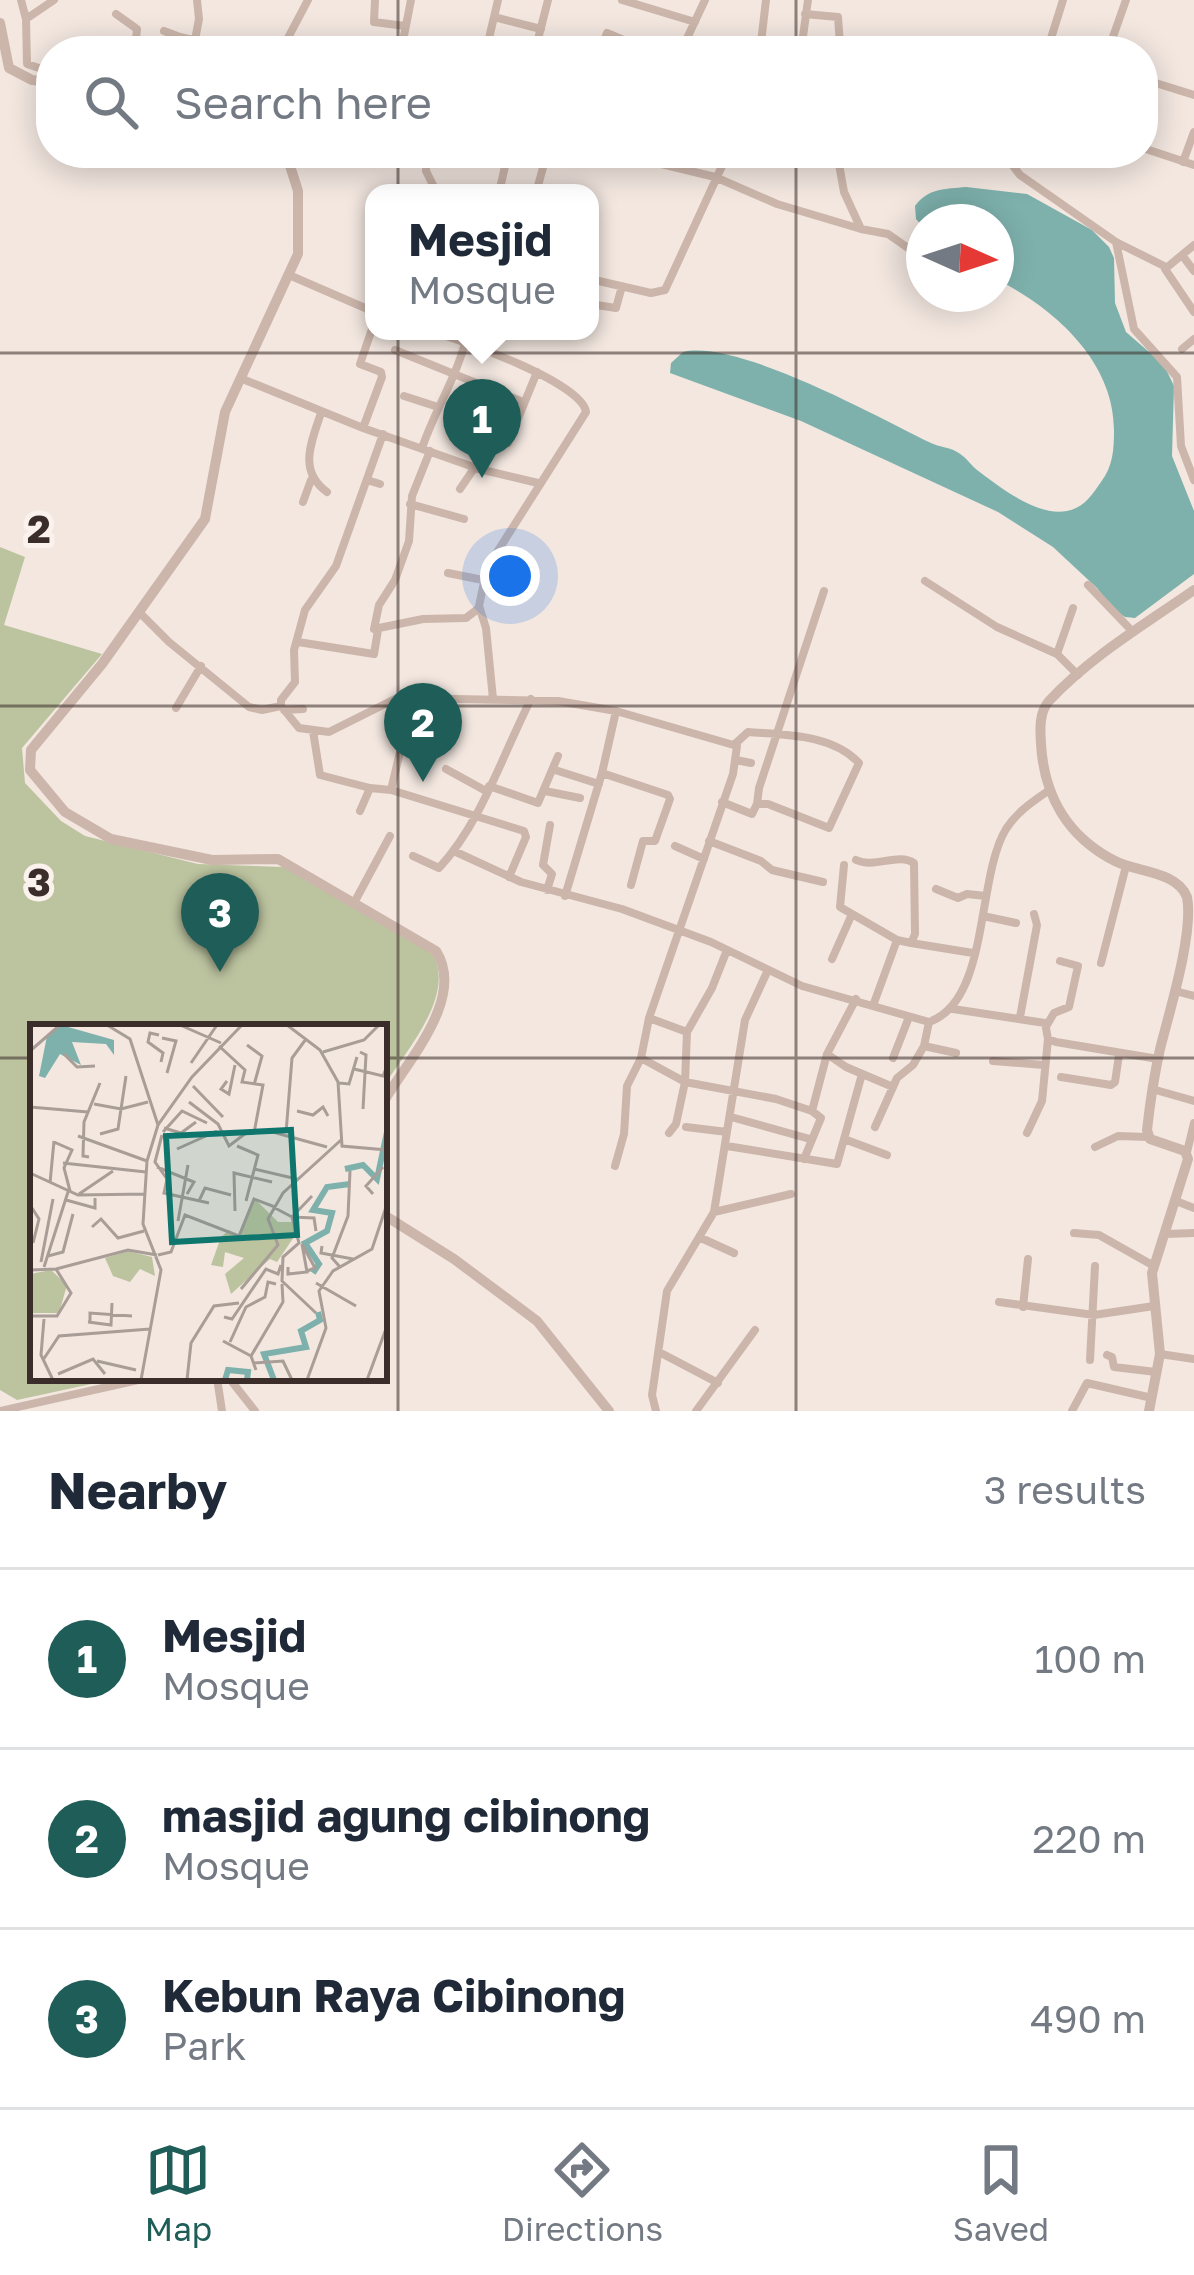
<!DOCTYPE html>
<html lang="en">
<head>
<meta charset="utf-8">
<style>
  :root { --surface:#fff; --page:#f6f6f7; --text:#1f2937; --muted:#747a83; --line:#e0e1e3; --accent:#1f5d58 }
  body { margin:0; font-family:"Golos Text",sans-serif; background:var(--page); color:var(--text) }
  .compass { position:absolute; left:906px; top:204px; width:108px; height:108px; border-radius:50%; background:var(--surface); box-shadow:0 6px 30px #0003; rotate:93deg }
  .you { position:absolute; left:510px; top:576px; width:42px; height:42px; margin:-30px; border:9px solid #fff; border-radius:50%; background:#1a73e8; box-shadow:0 0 0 18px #1a73e833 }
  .badge { display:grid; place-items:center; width:78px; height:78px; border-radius:50%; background:var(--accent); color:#fff; font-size:39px; font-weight:700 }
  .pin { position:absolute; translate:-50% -99px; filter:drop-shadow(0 3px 6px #0008) }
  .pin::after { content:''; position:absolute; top:63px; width:42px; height:36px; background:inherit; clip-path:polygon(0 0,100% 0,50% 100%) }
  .popup { position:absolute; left:365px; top:184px; width:234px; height:156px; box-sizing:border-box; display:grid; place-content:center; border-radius:24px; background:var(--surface); filter:drop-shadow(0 3px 9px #0005); font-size:39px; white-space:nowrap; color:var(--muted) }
  .popup b { font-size:45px; color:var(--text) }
  .popup::after { content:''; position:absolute; left:50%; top:100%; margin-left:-24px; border:24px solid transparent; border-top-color:var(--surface) }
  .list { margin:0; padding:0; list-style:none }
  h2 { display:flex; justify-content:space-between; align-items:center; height:156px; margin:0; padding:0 48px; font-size:51px }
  h2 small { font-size:39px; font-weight:400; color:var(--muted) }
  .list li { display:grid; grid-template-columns:78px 1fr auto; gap:36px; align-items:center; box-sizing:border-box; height:180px; padding:0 48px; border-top:3px solid var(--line) }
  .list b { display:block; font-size:45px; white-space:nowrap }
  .list p { margin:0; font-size:39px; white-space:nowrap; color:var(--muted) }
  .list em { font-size:39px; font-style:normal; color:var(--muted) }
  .icon { flex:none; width:66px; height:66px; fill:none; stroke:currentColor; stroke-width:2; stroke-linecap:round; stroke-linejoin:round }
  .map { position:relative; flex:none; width:1194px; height:1411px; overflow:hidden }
  .search { position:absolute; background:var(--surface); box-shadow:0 6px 30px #0003; left:36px; right:36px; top:36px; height:132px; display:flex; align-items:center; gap:30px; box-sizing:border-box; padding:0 42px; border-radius:48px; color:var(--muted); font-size:45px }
  .sheet { height:696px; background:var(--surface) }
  nav { display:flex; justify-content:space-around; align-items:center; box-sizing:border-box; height:168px; border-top:3px solid var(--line); background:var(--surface); font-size:33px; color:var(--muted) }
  nav a { display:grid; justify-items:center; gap:6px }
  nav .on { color:var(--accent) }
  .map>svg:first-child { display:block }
  .green { fill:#bcc39f }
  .water { fill:#7eb1ac }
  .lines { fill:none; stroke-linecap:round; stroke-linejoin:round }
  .minor { stroke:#ccb6ab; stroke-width:8 }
  .tertiary { stroke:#ccb6ab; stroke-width:10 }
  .grid { fill:none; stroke:#3a2d2a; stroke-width:3; stroke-opacity:0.55 }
  .inset-river { fill:none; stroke:#7eb1ac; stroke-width:6 }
  .inset-road { fill:none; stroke:#a99d97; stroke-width:3 }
  .view { fill:#0f766e; fill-opacity:0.15; stroke:#0f766e; stroke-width:6 }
  .inset-edge { fill:none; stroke:#3a2d2a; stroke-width:6 }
  .grid-label { font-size:39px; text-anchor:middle; font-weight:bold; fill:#3a2d2a; stroke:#fbf2ed; stroke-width:10; stroke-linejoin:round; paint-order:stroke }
</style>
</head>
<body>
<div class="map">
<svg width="1194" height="1411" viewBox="0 0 1194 1411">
  <rect width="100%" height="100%" fill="#f3e7e0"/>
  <path class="green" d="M0,547L25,557L4,625L102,654L22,748L25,783L61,821L85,836L198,864L283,867L432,953C457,995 406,1050 384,1086V1027H33V1378H119L17,1400L0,1390Z"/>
  <path class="water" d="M966,187L1027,194L1092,230L1109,247L1114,258L1115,303L1126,332L1164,365L1174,386L1172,456L1194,511V574L1135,618L1125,617L1113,609L1097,588L1053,547L998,512L801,421L670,373L671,363L683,352C737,339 878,417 931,443C939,447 949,447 957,452C965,456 970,464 977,470C1000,487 1037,517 1067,511C1085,507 1091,496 1101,482C1113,466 1114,450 1114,430C1114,361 1054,308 996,279V222H924V228L916,219L915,206C928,188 945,189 966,187Z"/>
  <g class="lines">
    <path class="minor" d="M21,0L26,19L27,64L51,72
      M375,0L374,22L405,26
      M622,0L695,22
      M116,14L137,29L135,51
      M805,14L838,17L840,45L846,51
      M494,17L541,29
      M26,19L54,0
      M164,31L180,37L177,51
      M180,37L243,51
      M195,40L199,19L197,0
      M1050,40L1080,51
      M281,51L308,0
      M401,51L411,0
      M486,51L498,0
      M535,51L548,0
      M600,51L607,33L650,51
      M681,51L705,0
      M760,51L766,0
      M801,51L808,0
      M1047,51L1063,0
      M1108,51L1126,0
      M1146,80L1194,95
      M1143,148L1194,165
      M427,153L426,171L437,193
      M616,153L715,177L777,204L861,229
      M837,153L844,192L861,229L888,234L921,257
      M1014,153L1013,166L1020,175L1116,242L1134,329L1177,377L1181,446L1194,480
      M1183,162L1194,132
      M499,193L508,153
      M536,193L547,153
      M1116,242L1166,267
      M1194,245L1165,269L1194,312
      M1182,255L1194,271
      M289,275L372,311V329L360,364L381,372L382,377L363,428
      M590,279L651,293L665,290L728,153
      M590,304L616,308L622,286
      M429,331C459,339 582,382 586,412L487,568L479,606L486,628L493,699
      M1182,349L1194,339
      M395,350L523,402
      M240,378L363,428L479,469L538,483
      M404,396L438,407
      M321,413C311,443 298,471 327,492
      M508,443L537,372
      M422,448C436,407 459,374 468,331
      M430,451L412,496L409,541L395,580L379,605L374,629L423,619L466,618L479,608
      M367,480L380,484
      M460,489L475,467
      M303,502L311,480
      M410,504L464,519
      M448,573L483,580
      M925,581L997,627L1057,654L1078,675
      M1088,585L1132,631
      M139,612L169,642L249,707L262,710L281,706L299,728L329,732L397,698L558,701L616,711L737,746L733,774L649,1018L641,1058L627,1086L624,1134L615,1166
      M298,642L374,654L378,630
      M1057,654L1073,608
      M281,706V700L295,682L294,650L305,610L336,566L383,434
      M176,708L201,666
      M284,710L303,709
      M313,731L320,775L370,788
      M736,760L751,763
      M446,769L486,791
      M555,770L599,784
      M602,773L668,795L670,799L655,841H643L631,885
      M489,786L538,803L558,756
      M391,790L413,697
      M545,791L580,798
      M722,802L752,814L757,804H768L829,828L859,763C832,734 785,735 748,732L735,744
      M757,804L759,788L824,591
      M360,811L370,788L391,790L524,831L526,837L509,877
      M709,841L761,861L772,870L823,882
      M675,846L704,859
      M456,852L521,882L622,909L711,942L802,986L929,1022C990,1001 976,878 1006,829C1017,812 1032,802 1048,791
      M413,856L439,868C481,823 502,756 531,699
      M856,860C875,869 898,852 914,863L915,934L911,943L897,940L874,1003
      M844,865L840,907L897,940
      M936,889L958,898L967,894L986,896
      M547,890L552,874L543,865L550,825
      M565,896L602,773L616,711
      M354,903L390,836
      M983,916L1016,923
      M911,943L973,953
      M832,959L852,914
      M1101,963L1126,866
      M1179,992L1194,996
      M953,1009L1045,1023L1048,1039L1056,1042L1158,1059
      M1020,1017L1037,925L1034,914
      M649,1018L687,1032
      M1047,1025L1054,1013L1069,1007L1078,966L1060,961
      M924,1046L956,1053
      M827,1054L846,1067L893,1087
      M641,1058L685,1082L776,1099L812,1111
      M893,1058L909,1017
      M993,1061L1044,1065
      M1061,1077L1111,1085L1115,1082L1119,1055
      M1152,1089L1194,1101
      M731,1117L810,1139
      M686,1127L727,1132
      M875,1127L897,1078L913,1065L924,1046L929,1022
      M669,1133L676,1124L685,1082L687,1032L712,988L727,950
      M1027,1133L1042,1101L1048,1039
      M844,1139L862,1074
      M727,1146L837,1164L844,1139L887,1155
      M1095,1147L1118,1136L1148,1137
      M1187,1152L1194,1123
      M804,1159L821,1118L812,1111L827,1054L856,999
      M1176,1201L1194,1208
      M714,1212L791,1194
      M1074,1233L1099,1235L1154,1266
      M1166,1234L1194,1233
      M701,1238L734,1253
      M999,1302L1094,1315L1154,1306
      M1023,1307L1028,1259
      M659,1352L718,1383
      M1160,1354L1194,1359
      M1107,1355L1112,1357L1114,1367L1156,1372
      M1090,1360L1095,1266
      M217,1378L222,1411
      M229,1378L255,1411
      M0,1411L147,1378
      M656,1411L652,1395L667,1291L714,1212L745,1020L768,970
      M696,1411L755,1330
      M1072,1411L1087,1383L1152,1398"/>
    <path class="tertiary" d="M0,23L9,68L32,80L51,82
      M286,153L298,191V254L225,412L205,519L102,664L31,750L30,770L65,812L111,839L212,860L278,859L436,951C466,998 408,1060 384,1101
      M384,1215L454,1259L537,1321L609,1411
      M1149,1411L1160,1354L1152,1273L1188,1159L1185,1151L1150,1139L1147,1130C1150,1103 1154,1076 1160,1049C1169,1013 1194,933 1187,897C1177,871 1136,872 1115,861C1068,837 1044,796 1041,744C1040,730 1039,712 1049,701C1091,656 1144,625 1194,590"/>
  </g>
  <path class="grid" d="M398,0V51M796,0V51M398,153V1411M796,153V1411M0,353H1194M0,706H1194M0,1058H33M384,1058H1194"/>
  <g transform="translate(30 1024)">
    <rect width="357" height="357" fill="#f3e7e0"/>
    <path d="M225,175L248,198H262L266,210L247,238L240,235L201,270L195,250L214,234L195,228L193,243L181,241L191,213L199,206L208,213ZM98,227L122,233L125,252L110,245L100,258L83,252L75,234ZM21,246L37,261L29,289H0V250Z" fill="#bcc39f"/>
    <path d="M31,1L84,16V31L76,20L42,18L51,41L30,30L15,54L9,52L17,12Z" fill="#7eb1ac"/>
    <path class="inset-river" d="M315,145L333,141L347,155L357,108M283,249L289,240L275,219L297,207L302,189L283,186L297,163L320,160M195,356L198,346L218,348L217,356M244,356L234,330L276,323L271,307L290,296L288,288"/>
    <path class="inset-road" d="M77,1L100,15L128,101M150,1L191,19M257,1L290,26L308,58L312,122L357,126M129,11L120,9L118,18L133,29L131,38M132,14L146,17L137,49M217,21L232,32L224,61M189,22L215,46L212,58L233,61L224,109M0,27L30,1M293,28L334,16L349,1M330,28L336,31L333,85M34,30L47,43L65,42M161,39L187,1M324,45L353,52L357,42M197,57L191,65L199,70L205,41M309,59L319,60L327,33M163,62L193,93M159,78L188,100L199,122L216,109L239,107L297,123M64,80L91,85L118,78M0,83L58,88M267,87L283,91L293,83L298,92M134,104L151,109L166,98M133,108L152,87L177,99M256,109L262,34L276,15M70,110L88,105L96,52M132,111L125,138L137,155L134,169L179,179M48,112L117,137M24,118L42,126L34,144L40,167M207,122L228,131L216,177M147,125L187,107M59,133L53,132L54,98L70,59M33,139L116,148M127,143L164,158L157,170M224,145L267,155M0,149L48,171L116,170M20,159L24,117M49,170L83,147M343,170L336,162L353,143M36,176L65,184V174M169,177L175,164L201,171M2,184L9,195L3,219M245,184L262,193L282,172M205,187L204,149L242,158M148,197L158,141M62,203L71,195L88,214L114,207M292,222L291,229L323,235M128,231L141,228L155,191L209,212L224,175L245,183M18,232L33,228L43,190M11,238L23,175M14,243L38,168M258,243V250L277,248L272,220L285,244L277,247M310,243L302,234L318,192L320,147M26,245L98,226L127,231M0,246L26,245L41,269L27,292H0M286,259L326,282M211,265L248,221L238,195L253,169L311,116M286,289L252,257L253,233L269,219L262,193L284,194L286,207M194,293L202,295L236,245L248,250L251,241M14,295L11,331L23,356M58,298L81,301L82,279M60,298V289L102,292M193,317L221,332L226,346M200,318L216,283L235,273L238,258L246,260M221,332L253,278L252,260M13,336L29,312L120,305M67,337L106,346M223,339L253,337L262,356M28,350L63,335L75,350M111,356L131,246L113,200L117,137L128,101L162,53L212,1M157,356L161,319L184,282L209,279M277,356L296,304L289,267L303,247L342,225L357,180M337,356L357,302"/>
    <path class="view" d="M261,106L267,211L142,218L136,112Z"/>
    <rect width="357" height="357" class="inset-edge"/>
  </g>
  <g class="grid-label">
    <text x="39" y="543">2</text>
    <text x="39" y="896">3</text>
  </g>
</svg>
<svg class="compass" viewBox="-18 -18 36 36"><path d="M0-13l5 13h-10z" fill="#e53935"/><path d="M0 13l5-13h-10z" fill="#747a83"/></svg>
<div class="you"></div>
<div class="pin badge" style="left:482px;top:478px">1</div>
<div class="popup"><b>Mesjid</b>Mosque</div>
<div class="pin badge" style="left:423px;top:782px">2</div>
<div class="pin badge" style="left:220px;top:972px">3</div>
<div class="search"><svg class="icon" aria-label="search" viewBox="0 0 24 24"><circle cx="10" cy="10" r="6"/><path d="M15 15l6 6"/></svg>Search here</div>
</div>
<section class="sheet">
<h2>Nearby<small>3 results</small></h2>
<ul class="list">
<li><span class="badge">1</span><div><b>Mesjid</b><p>Mosque</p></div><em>100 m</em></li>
<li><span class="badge">2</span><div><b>masjid agung cibinong</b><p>Mosque</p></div><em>220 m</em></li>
<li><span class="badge">3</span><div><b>Kebun Raya Cibinong</b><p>Park</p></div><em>490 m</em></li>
</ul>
</section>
<nav>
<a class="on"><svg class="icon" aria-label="map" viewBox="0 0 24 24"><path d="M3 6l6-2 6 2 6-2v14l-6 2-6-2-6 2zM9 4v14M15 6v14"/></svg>Map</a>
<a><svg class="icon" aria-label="directions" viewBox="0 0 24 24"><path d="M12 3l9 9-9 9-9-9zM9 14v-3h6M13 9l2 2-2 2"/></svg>Directions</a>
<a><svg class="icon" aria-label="saved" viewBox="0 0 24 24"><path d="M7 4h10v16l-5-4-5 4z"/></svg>Saved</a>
</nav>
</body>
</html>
